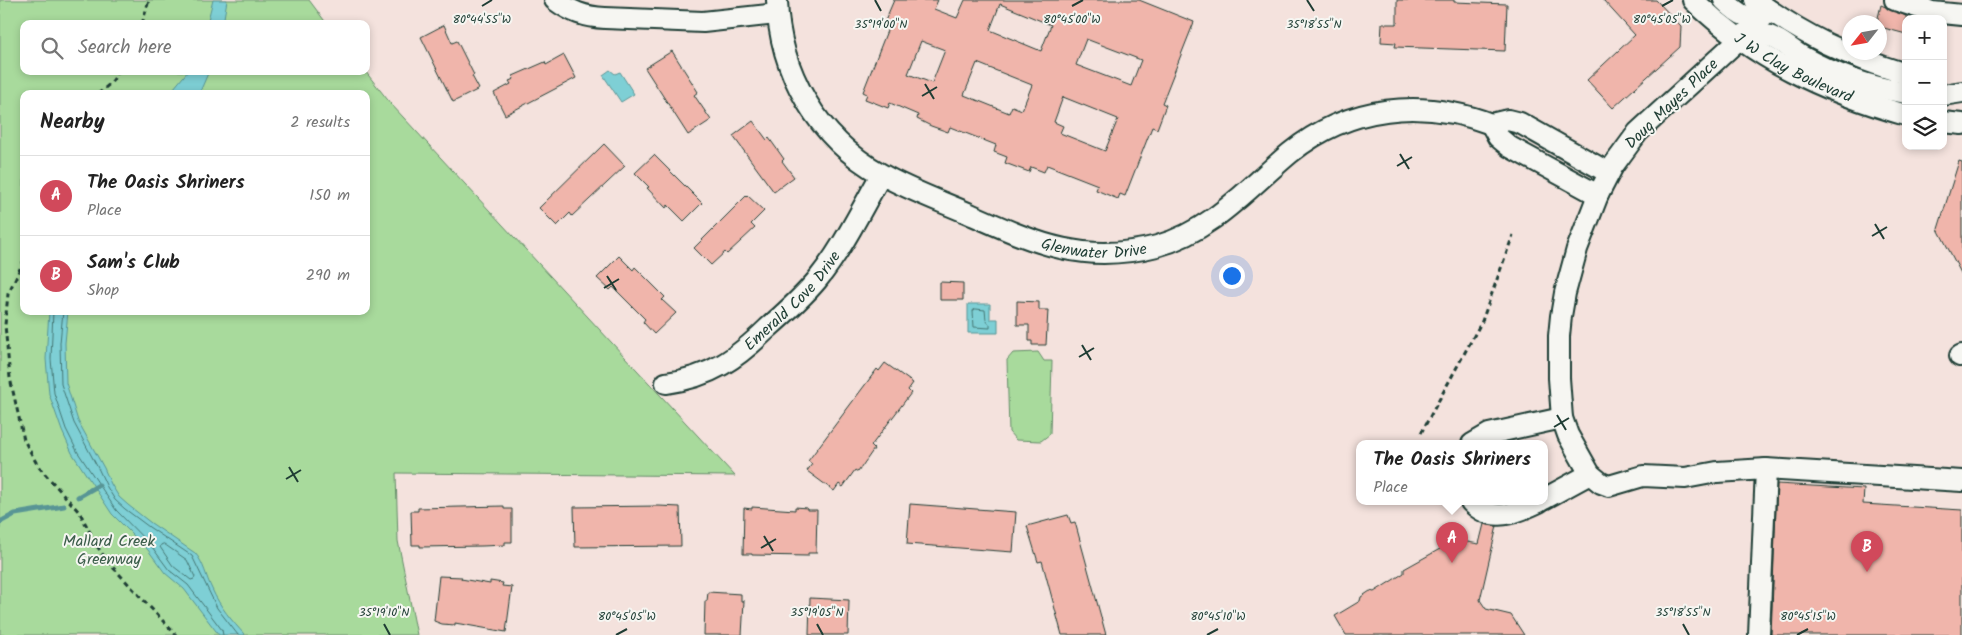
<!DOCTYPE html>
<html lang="en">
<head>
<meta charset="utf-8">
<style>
  :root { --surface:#fff; --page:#f2f2f2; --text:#222; --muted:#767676; --line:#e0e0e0; --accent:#d1495b }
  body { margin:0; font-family:Kalam,sans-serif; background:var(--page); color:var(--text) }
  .controls { position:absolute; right:15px; top:15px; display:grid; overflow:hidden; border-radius:10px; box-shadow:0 2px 8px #0003 }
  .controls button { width:45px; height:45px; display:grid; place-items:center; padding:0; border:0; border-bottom:1px solid var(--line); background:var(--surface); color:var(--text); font:25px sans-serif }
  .compass { position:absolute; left:1842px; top:15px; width:45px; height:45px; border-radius:50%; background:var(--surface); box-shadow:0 2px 8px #0003; rotate:239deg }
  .you { position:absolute; left:1231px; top:275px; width:18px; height:18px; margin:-12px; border:4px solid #fff; border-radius:50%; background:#1a73e8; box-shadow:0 0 0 8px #1a73e833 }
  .badge { display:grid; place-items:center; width:32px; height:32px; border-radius:50%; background:var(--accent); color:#fff; font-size:16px; font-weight:700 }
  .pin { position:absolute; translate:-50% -41px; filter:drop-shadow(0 1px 2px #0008) }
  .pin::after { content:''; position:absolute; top:26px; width:18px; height:15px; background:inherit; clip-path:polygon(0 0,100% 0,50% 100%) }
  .popup { position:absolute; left:1356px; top:440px; width:192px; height:65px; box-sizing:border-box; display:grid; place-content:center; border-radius:10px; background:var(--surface); filter:drop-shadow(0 1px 4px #0005); font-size:16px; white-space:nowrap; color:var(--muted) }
  .popup b { font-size:19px; color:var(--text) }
  .popup::after { content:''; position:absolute; left:50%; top:100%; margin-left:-10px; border:10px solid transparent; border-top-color:var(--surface) }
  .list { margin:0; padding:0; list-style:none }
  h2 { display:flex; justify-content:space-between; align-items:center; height:65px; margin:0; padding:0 20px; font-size:21px }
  h2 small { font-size:16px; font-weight:400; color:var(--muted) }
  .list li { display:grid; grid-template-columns:32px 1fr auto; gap:15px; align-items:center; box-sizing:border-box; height:80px; padding:0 20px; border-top:1px solid var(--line) }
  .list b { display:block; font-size:19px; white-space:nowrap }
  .list p { margin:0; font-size:16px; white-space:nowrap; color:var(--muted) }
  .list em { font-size:16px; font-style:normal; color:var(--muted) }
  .icon { flex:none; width:28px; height:28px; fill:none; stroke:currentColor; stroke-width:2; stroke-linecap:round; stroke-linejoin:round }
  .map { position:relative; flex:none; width:1962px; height:635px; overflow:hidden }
  .search { position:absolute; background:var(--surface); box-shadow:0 2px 8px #0003; left:20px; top:20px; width:350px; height:55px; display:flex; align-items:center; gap:12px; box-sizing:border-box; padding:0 18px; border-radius:10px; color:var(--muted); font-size:19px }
  .panel { position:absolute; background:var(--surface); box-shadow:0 2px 8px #0003; left:20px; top:90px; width:350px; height:225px; border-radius:10px }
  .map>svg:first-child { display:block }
  .green { fill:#a8da9c; stroke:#648c68; fill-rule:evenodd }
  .water { fill:#7ecfd5; stroke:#589595 }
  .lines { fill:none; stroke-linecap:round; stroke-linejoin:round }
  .shore { stroke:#457774; stroke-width:1 }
  .stream { stroke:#589595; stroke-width:5 }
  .building { fill:#f0b5ab; stroke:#1f3d34; fill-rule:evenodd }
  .minor-casing { stroke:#1f3d34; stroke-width:24 }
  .path { stroke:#1f3d34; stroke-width:3; stroke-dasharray:5 4; stroke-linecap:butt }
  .minor { stroke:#f6f6f2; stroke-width:20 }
  .ticks { fill:none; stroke:#1f3d34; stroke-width:2 }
  .labels { text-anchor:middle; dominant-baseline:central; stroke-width:4; stroke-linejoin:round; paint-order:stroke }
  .street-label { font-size:16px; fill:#1f3d34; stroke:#f6f6f2 }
  .park-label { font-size:16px; fill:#3a5c49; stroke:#f6f6f2 }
  .ticks-label { font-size:12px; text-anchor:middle; fill:#1f3d34; stroke:#f6f6f2; stroke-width:4; stroke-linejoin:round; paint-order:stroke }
</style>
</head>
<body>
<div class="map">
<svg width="1962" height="635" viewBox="0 0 1962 635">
  <rect width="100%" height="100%" fill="#f4e2dd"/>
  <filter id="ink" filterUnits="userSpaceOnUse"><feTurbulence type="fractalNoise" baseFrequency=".02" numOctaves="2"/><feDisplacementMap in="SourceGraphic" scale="10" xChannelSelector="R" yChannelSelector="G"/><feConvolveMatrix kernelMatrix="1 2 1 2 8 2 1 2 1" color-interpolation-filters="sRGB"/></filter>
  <g filter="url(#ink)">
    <path class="green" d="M0,0H309L327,24H24V71H365L391,104L735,476L396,473L398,541L417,635H0ZM24,94H366V311H24Z
      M1038,352L1044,361H1052L1050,434L1041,441L1016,440L1009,432L1007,360L1013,353Z"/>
    <path class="water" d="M213,0H227L223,24H207Z
      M610,70L615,74L620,72L634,94L621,102L603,75Z
      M188,71H209L199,94H169Z
      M968,304H990V319H998V333H968Z
      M49,311H68L65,343L66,383L78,421L104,468L111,484L119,497L128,505L151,523L195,553C204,563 206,577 212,589C220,607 232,621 245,635H219L184,589L165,573L148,550L112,514L72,453L62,431L49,394L46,359Z"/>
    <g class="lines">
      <path class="shore" d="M976,309L985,310L986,320L990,325V328L974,327L973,311Z
        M53,311L51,359L54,393L66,429L77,451L116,510L152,547L169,570L188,585L222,630L223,635
        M63,311L60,343L61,384L74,423L99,470L107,487L115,500L125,509L149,527L192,556L217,608L238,635
        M164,544L187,560L195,577L194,579L191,580L173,566L160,547L161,545Z"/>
      <path class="stream" d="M78,497L99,485
        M0,522L15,514L64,506"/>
    </g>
    <path class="building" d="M894,0H938L934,9L957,18L965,0H1139L1194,22L1162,103L1166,105L1157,129L1152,127L1125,196L1120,194L1118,199L1096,190L1098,185L1047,165L1044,172L1031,167L1029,172L1005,163L1007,157L994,152L996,145L950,127L948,132L931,126L917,119L918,115L890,103L888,108L865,99L867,94L863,92L890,23L885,21ZM1000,4L1051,25L1041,51L990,30ZM1086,39L1141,60L1131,86L1076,65ZM921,41L945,50L932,83L908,74ZM977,63L1032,85L1022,110L1012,106L1009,113L964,95ZM1063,97L1118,119L1105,151L1060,133L1063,126L1054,122Z
      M1397,0H1454V2L1507,4L1505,51L1395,47L1396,43L1381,42L1382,24H1397Z
      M1603,0H1656L1681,26L1680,47L1613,108L1587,80L1635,35Z
      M1881,5L1906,16V34L1880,27V22H1877Z
      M444,25L452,43L457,41L474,75L472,76L479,89L453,102L421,37Z
      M672,51L698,92L694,95L711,120L688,135L645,68Z
      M564,55L576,78L505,115L494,93L511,84L509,81L514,79L513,76L545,62L546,65Z
      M753,121L767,140L769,138L784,159L782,161L794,177L774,192L733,136Z
      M604,144L625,166L572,216L570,213L557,226L539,208Z
      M654,155L702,203L684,221L668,205L666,208L647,188L649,187L635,173Z
      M1959,161L1962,162V275L1938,229Z
      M747,195L764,211L751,224L755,228L727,254L725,252L711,265L694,248Z
      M619,256L633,270L635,267L665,297L662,300L676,313L654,334L643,322L645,319L613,287L610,290L597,278Z
      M940,282L963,283V300H940Z
      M1017,301L1039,302V310H1048L1046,345H1032V341H1029V325H1017Z
      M885,363L913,383L908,390L911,393L871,446L874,449L858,472L855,470L843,487L839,484L834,491L807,471L812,464L808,461L877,369L879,371Z
      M1777,484L1864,489L1863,504L1962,510V635H1771Z
      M910,504L1016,512L1013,552L907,544Z
      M504,506V509H512V542H505V545L482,546L420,547V545H412L411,511H418V508Z
      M659,506L680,507L681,546L575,547L574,507Z
      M752,507L795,510V507L807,508V510H817L816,553H808V556L752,555V554H743L744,508L752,509Z
      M1068,515L1071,523L1075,522L1106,635H1062L1042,561L1038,562L1027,526Z
      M1484,524L1497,526L1480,600L1486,609L1511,615L1524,635H1346L1335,616L1360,601L1361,597L1370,591L1374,592L1404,573V569L1456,540L1479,544Z
      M439,576L462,577L461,579L490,584V581L503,583L502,586L512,587L506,632L455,623V625L442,624L434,621Z
      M708,592L741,594V601H744L742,635H704L705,601H707Z
      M810,598L849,600L848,635H809Z"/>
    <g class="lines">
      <defs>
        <g id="minor">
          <path d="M555,0C571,12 585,17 605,18L703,22L777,14"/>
          <path id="s1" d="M777,0C779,72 818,139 881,174C909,190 940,201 970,214C1036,243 1083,265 1157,246C1212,231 1248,188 1290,153C1349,105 1422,98 1491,124"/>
          <path id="s2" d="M1693,0C1754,59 1824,92 1906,115"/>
          <path d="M1724,0C1739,15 1749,23 1770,11"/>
          <path d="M1755,0C1804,36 1847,56 1906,74"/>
          <path d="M1895,0L1932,12L1962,15"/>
          <path d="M1770,11L1638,132L1613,166L1598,195L1577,249L1565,293L1561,316L1559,336V378L1562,418L1568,435L1590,474L1601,483L1609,486L1643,476L1685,478L1717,472L1766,469L1962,481"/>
          <path d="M1740,40C1748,37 1758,33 1766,35C1779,38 1791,50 1803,57C1835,75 1870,87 1906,93"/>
          <path d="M1943,95L1962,92"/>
          <path d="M1943,122L1962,124"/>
          <path d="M1598,195L1510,147L1498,137L1491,124L1508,120L1520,123L1609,173"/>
          <path d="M1960,356L1962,355"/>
          <path id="s3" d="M666,383C711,377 736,359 768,328C785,313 803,297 817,280C843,248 861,210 881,175"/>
          <path d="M1472,444L1489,434L1562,418"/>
          <path d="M1544,499L1590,474"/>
          <path d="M1471,502C1492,524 1516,513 1539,502"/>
          <path d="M1759,635L1766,469"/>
        </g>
      </defs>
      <use href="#minor" class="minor-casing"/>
      <path class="path" d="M142,24L149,0
        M98,94L111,83L119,71
        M24,260L8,294L5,325L10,378L24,440L38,466L80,513L97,546L107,561L176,635
        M1421,433L1482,321L1513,235"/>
      <use href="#minor" class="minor"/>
    </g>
  </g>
  <path class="ticks" d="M875,0L881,11M1307,0L1314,11M482,6L492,0M1072,6L1083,0M1662,6L1673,0M925,84L934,99M922,96L937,87M1400,154L1409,169M1397,166L1412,157M1875,224L1884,239M1872,236L1887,227M607,276L616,290M604,288L619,279M1082,345L1091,360M1079,357L1094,348M1557,415L1566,430M1554,427L1569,418M289,467L298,482M286,479L301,470M764,536L773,551M761,548L776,539M384,624L390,635M817,624L823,635M1683,624L1689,635M616,635L627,629M1207,635L1218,629M1797,635L1808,629"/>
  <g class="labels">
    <g class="street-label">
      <text stroke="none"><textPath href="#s2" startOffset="122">J W Clay Boulevard</textPath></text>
      <text transform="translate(1672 104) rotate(-44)">Doug Mayes Place</text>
      <text stroke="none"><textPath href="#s1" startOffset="440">Glenwater Drive</textPath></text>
      <text stroke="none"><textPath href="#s3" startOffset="155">Emerald Cove Drive</textPath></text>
    </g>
    <g class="park-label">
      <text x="109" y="541">Mallard Creek<tspan x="109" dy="18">Greenway</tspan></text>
    </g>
  </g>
  <g class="ticks-label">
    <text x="482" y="23">80°44'55"W</text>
    <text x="1072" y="23">80°45'00"W</text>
    <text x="1662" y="23">80°45'05"W</text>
    <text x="881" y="28">35°19'00"N</text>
    <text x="1314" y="28">35°18'55"N</text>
    <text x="384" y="616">35°19'10"N</text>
    <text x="817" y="616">35°19'05"N</text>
    <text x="1683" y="616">35°18'55"N</text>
    <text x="627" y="620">80°45'05"W</text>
    <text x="1218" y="620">80°45'10"W</text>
    <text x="1808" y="620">80°45'15"W</text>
  </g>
</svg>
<div class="controls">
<button>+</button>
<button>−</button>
<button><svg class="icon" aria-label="layers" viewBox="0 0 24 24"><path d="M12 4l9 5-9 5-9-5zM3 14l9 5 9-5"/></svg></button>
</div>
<svg class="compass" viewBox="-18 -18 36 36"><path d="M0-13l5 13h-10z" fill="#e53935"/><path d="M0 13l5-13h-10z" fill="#767676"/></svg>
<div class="you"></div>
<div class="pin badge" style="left:1452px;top:563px">A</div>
<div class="popup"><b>The Oasis Shriners</b>Place</div>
<div class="pin badge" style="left:1867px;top:572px">B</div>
<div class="search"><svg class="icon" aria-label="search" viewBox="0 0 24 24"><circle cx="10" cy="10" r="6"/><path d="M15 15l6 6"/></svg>Search here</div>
<section class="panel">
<h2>Nearby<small>2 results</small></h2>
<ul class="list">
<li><span class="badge">A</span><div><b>The Oasis Shriners</b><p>Place</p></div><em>150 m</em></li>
<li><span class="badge">B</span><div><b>Sam's Club</b><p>Shop</p></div><em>290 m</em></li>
</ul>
</section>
</div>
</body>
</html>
